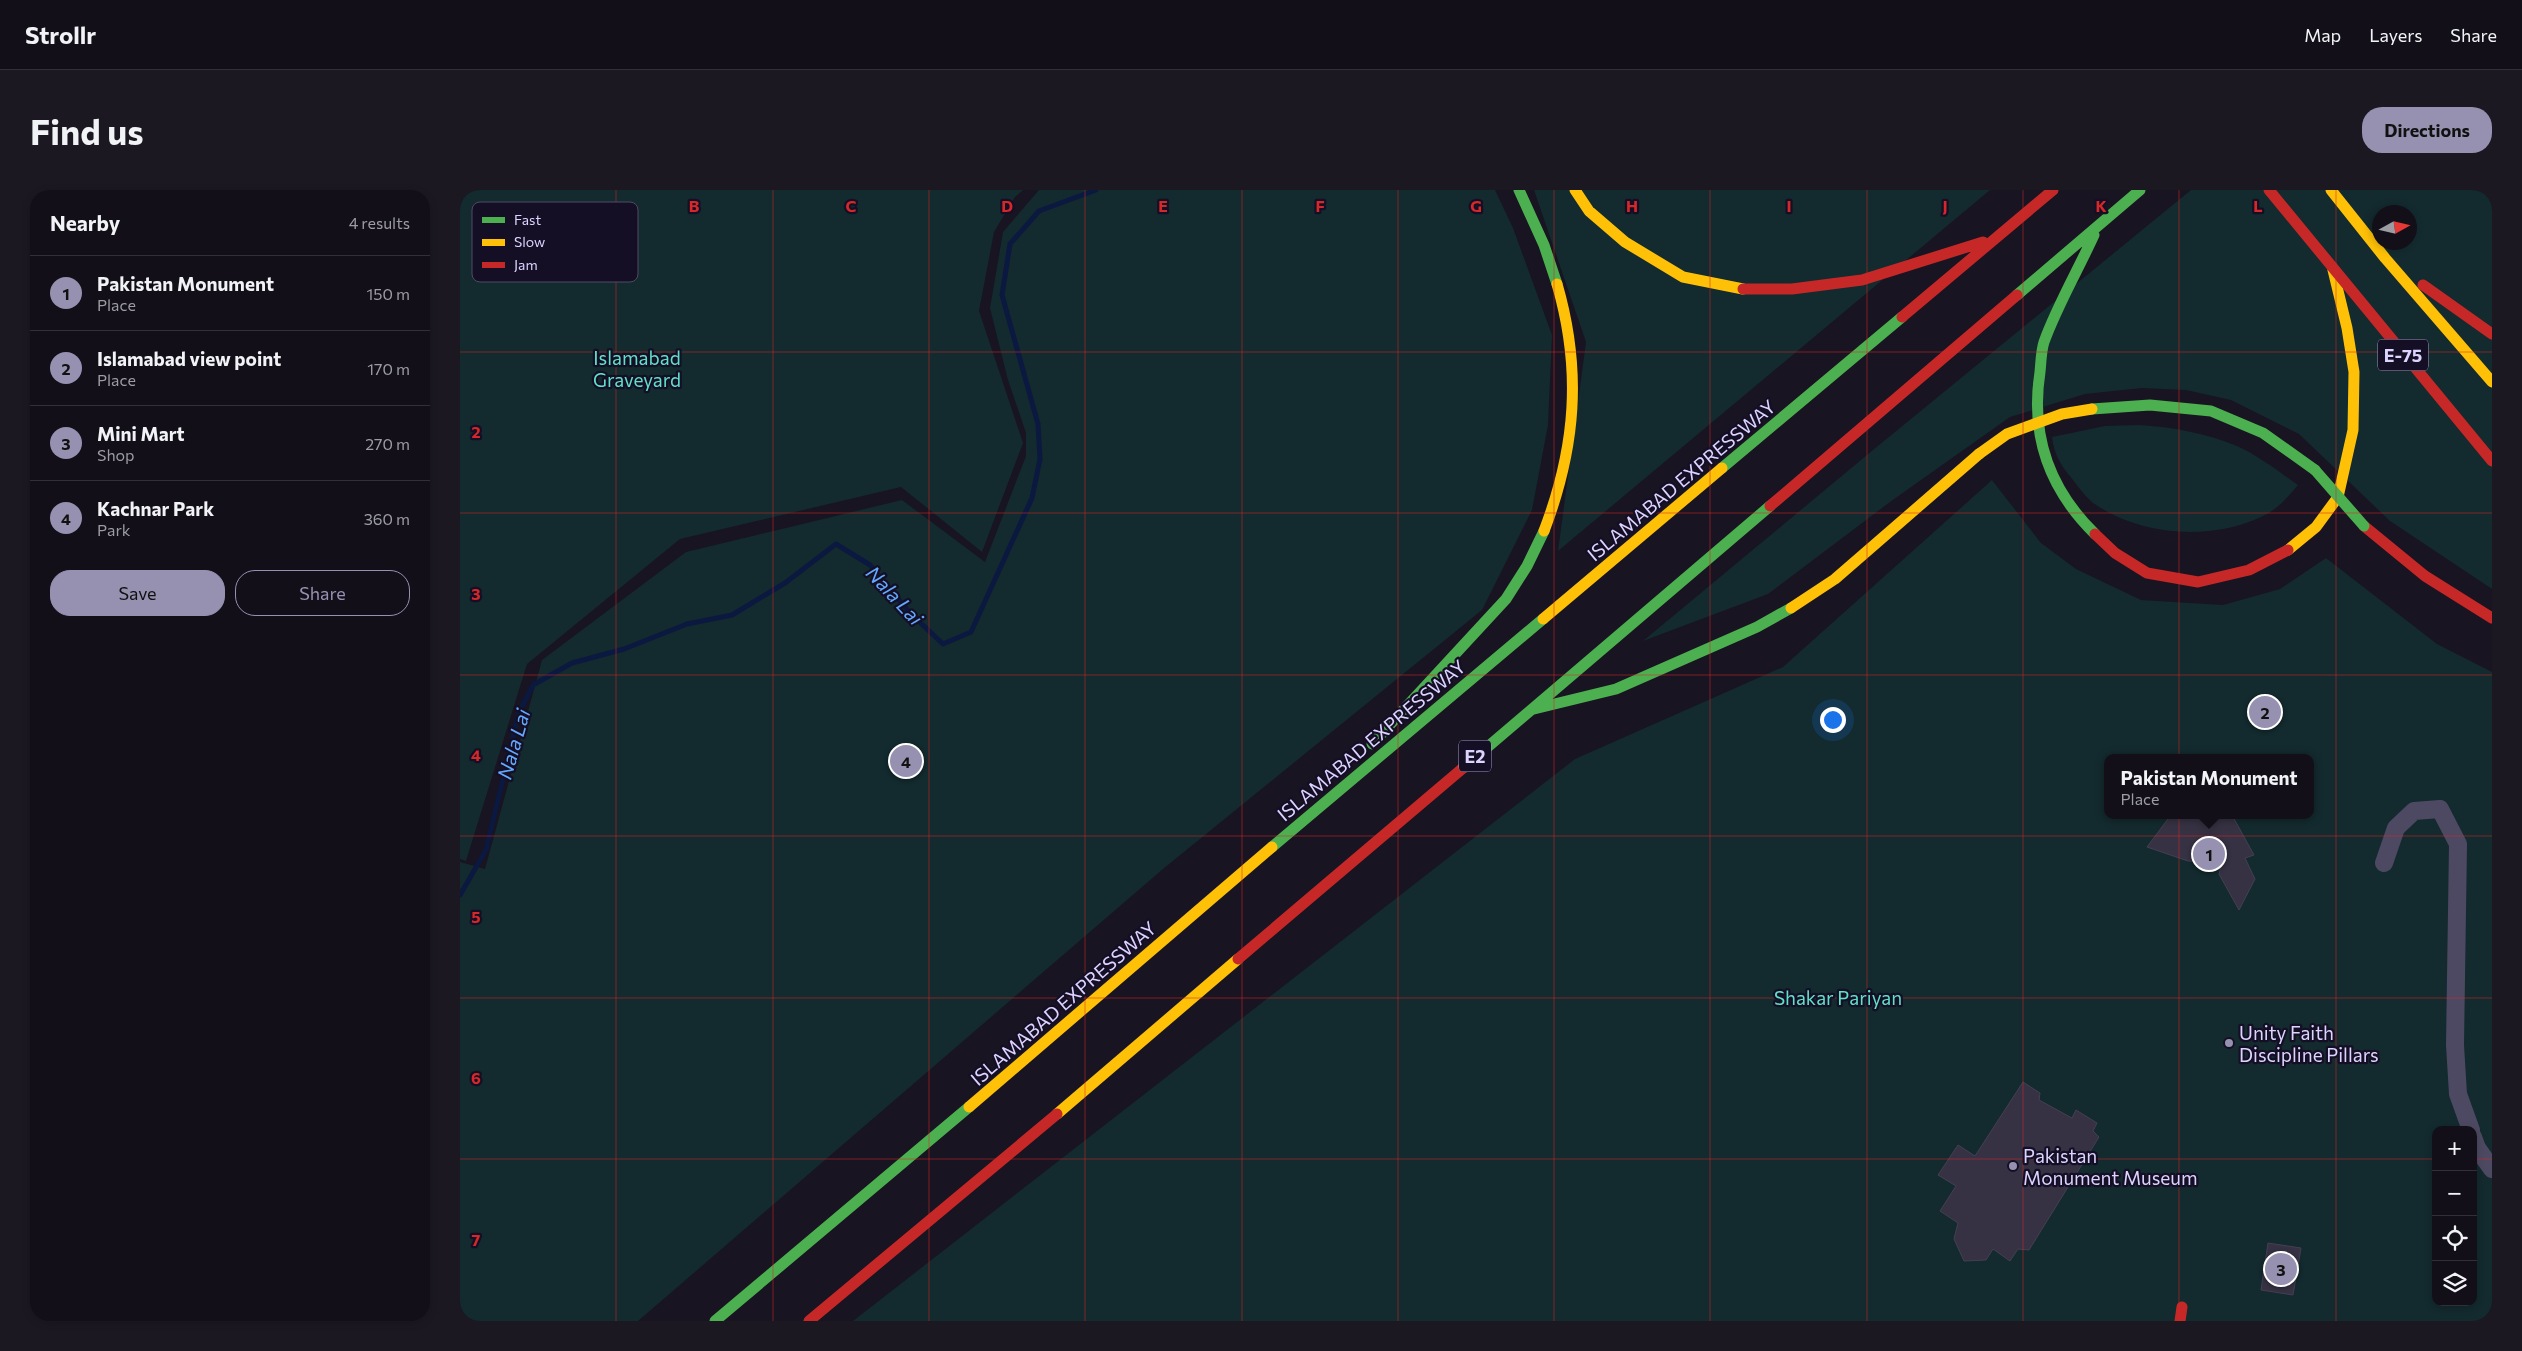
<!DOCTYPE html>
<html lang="en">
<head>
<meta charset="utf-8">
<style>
  :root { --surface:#120f19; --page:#1b1822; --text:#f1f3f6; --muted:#9c9ca2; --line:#312f38; --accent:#9791b1 }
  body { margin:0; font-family:Commissioner,sans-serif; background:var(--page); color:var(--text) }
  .controls { position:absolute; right:15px; bottom:15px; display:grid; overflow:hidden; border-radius:10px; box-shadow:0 2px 8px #0003 }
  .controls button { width:45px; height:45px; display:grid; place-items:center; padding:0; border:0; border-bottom:1px solid var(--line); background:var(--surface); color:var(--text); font:25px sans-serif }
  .compass { position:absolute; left:1912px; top:15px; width:45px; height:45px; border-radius:50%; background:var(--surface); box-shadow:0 2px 8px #0003; rotate:82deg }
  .you { position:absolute; left:1372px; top:529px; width:18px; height:18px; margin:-12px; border:4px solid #fff; border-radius:50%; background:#1a73e8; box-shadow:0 0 0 8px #1a73e833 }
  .badge { display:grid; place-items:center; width:32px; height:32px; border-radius:50%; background:var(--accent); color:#111; font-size:16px; font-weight:700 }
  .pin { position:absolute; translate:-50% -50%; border:2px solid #fff; box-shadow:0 1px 5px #0006 }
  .popup { position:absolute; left:1644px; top:564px; width:210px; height:65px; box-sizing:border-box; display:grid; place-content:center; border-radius:10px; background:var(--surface); filter:drop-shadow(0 1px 4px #0005); font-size:16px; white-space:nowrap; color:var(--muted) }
  .popup b { font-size:19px; color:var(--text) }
  .popup::after { content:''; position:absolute; left:50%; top:100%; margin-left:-10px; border:10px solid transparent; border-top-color:var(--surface) }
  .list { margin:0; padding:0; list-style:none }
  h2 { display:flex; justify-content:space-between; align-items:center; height:65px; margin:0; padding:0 20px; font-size:21px }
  h2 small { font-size:16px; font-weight:400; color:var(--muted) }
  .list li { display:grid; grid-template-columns:32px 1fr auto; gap:15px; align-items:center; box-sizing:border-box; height:75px; padding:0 20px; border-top:1px solid var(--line) }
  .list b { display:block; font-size:19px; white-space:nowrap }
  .list p { margin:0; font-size:16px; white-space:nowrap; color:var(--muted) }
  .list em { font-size:16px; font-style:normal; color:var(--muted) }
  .actions { display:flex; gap:10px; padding:15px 20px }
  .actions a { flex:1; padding:11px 0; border:1px solid var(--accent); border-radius:20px; text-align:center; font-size:18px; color:var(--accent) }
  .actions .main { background:var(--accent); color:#111 }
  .icon { flex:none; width:28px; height:28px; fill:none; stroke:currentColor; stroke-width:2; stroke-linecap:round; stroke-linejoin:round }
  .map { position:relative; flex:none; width:2032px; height:1131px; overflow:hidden; border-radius:20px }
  header { display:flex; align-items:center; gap:30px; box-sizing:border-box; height:70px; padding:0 25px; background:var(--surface); border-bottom:1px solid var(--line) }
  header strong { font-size:24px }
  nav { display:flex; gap:28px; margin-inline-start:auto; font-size:18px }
  .intro { display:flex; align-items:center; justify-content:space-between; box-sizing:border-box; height:120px; padding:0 30px }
  h1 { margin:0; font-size:35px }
  .button { padding:12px 22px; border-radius:20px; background:var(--accent); color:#111; font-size:18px; font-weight:700 }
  main { display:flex; gap:30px; padding:0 30px }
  aside { flex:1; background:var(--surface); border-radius:20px; box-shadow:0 2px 8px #0003 }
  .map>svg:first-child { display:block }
  .green { fill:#132a2e; fill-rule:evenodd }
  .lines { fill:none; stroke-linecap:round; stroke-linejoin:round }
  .stream { stroke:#0b1941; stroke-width:5 }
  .building { fill:#363243; stroke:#453f54 }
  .street { stroke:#4d4962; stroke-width:18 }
  .fast { stroke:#4caf50; stroke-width:11 }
  .slow { stroke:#ffc107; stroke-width:11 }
  .jam { stroke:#c62828; stroke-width:11 }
  .fast-bridge { stroke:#4caf50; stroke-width:11 }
  .slow-bridge { stroke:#ffc107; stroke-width:11 }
  .grid { fill:none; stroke:#d62828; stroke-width:1; stroke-opacity:0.55 }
  .poi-dot { fill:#9791b1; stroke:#150f26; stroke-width:2 }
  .labels { text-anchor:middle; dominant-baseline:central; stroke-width:4.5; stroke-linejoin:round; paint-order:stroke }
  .shield { fill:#150f26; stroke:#a099be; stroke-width:1 }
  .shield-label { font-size:18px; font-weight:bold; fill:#dcd4ff }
  .park-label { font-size:19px; fill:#5fe0cb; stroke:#150f26 }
  .street-label { font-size:19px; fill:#dcd4ff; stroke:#150f26 }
  .poi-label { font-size:19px; fill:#dcd4ff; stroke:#150f26; text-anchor:start }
  .water-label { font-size:20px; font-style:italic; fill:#62a9ff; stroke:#150f26 }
  .key { fill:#150f26; stroke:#514a67; stroke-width:1 }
  .key-label { font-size:14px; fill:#dcd4ff }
  .grid-label { font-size:16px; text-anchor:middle; font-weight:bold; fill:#d62828; stroke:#150f26; stroke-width:4.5; stroke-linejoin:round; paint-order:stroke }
</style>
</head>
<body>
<header>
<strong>Strollr</strong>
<nav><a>Map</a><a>Layers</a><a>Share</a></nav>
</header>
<div class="intro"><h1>Find us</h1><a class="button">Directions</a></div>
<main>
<aside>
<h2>Nearby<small>4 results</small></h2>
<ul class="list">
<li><span class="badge">1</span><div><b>Pakistan Monument</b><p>Place</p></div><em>150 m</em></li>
<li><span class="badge">2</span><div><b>Islamabad view point</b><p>Place</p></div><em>170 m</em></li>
<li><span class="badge">3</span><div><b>Mini Mart</b><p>Shop</p></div><em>270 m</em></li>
<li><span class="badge">4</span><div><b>Kachnar Park</b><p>Park</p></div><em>360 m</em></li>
</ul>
<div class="actions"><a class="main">Save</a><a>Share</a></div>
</aside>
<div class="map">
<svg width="2032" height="1131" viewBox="0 0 2032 1131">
  <rect width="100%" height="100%" fill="#181421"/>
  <path class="green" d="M0,0H563L555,7L534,42L519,121L563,253L522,362L441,297L220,349L67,474L6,671L0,669Z
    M579,0H1035L1053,38L1092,145L1088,235L1072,320L1022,420L703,679L178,1131H0V672L25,679L82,470L226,362L442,310L525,372L566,266V243L548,190L530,118L543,42Z
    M1074,0H1530L1098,361L1126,152Z
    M1731,0H2032V399L1930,331L1839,244L1771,210L1726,200L1682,198L1625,204L1550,227L1430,312L1308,404L1183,451L1413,260ZM1920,22H1950V52H1920Z
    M1679,235C1712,237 1746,243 1777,256C1799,266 1818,281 1838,295C1827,308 1817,320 1801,327C1750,351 1680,346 1633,313C1626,307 1619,298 1613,290C1601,276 1594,265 1592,247L1645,236Z
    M1532,290L1581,353L1616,379L1681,410L1763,415L1820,399L1866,368L1977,454L2032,482V1131H393L1115,569L1323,477ZM1648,568H1850V625H1648ZM1976,940H2013V1112H1976Z"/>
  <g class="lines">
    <path class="stream" d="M0,705L26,660L59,522L73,495L112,473L164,459L227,434L272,425L325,393L376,354L410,375L450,423L483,454L511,442L572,308L580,269L578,234L542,105L550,54L579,21L636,0"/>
  </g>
  <path class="building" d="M1711,625H1772L1794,665L1785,668L1795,689L1779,720L1759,684L1762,673L1728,671L1687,657Z
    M1563,892L1580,903L1579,910L1612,928L1616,920L1637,933L1633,941L1639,947L1569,1060L1558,1059L1550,1071L1533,1059L1526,1070L1504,1071L1494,1049L1498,1033L1480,1021L1496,996L1478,985L1498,955L1515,966Z
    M1808,1053L1841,1058L1833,1105L1801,1100Z"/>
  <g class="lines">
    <path class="street" d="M1924,673L1936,638L1954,621L1980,619L1998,654L1995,855L1998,904L2011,940
      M2013,947L2017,958L2032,979"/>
    <path class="fast" d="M1059,0L1084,55L1097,94
      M1634,45C1619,78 1596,118 1584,152C1581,161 1581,173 1580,182C1570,246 1589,299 1635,344
      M1557,105L1680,0
      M1632,219L1690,215L1751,221L1803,243L1855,280
      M1262,278L1442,127
      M1074,519L1156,499L1297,437L1331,418
      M912,554L1046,409L1067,376L1084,341
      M1003,578L1310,316
      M812,657L1083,429
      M255,1131L509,917"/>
    <path class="slow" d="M1115,0L1129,21L1165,52L1223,87L1283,99
      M1871,0L1925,68L2032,192
      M1084,341C1116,257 1122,180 1097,94
      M1828,360L1856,337L1878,307L1893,240L1894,182L1887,138L1873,80
      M1331,418L1375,389L1519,264
      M1083,429L1262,278
      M509,917L812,657
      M597,924L778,769"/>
    <path class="jam" d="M1809,0L2032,271
      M1963,95L2032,144
      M1283,99H1332L1402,90L1523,52
      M1442,127L1593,0
      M1310,316L1557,105
      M1904,336L1965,386L2032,428
      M1635,344L1655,363L1687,383L1738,392L1789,380L1828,360
      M778,769L1003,578
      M349,1131L597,924
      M1720,1131L1722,1117"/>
    <path class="fast-bridge" d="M1855,280L1904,336"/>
    <path class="slow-bridge" d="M1519,264L1547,244L1602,224L1632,219"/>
  </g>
  <path class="grid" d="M156,0V1131M313,0V1131M469,0V1131M625,0V1131M782,0V1131M938,0V1131M1094,0V1131M1250,0V1131M1407,0V1131M1563,0V1131M1719,0V1131M1876,0V1131M0,162H2032M0,323H2032M0,485H2032M0,646H2032M0,808H2032M0,969H1976M2013,969H2032"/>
  <g class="poi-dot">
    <circle cx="1769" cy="853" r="5"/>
    <circle cx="1553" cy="976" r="5"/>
  </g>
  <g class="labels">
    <g class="shield">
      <rect x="1918" y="149.5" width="50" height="31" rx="4"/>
      <rect x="999" y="550.5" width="32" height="31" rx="4"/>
    </g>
    <g class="shield-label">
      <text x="1943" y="165">E-75</text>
      <text x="1015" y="566">E2</text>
    </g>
    <g class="park-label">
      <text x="177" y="167">Islamabad<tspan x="177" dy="22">Graveyard</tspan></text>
      <text x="1378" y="807">Shakar Pariyan</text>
    </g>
    <g class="street-label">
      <text transform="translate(1221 290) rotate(-40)">ISLAMABAD EXPRESSWAY</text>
      <text transform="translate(911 550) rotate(-40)">ISLAMABAD EXPRESSWAY</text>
      <text transform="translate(603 813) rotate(-41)">ISLAMABAD EXPRESSWAY</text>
    </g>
    <g class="poi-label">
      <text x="1779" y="842">Unity Faith<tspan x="1779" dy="22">Discipline Pillars</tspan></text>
      <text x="1563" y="965">Pakistan<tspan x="1563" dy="22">Monument Museum</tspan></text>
    </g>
    <g class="water-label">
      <text transform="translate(435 405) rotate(47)">Nala Lai</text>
      <text transform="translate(53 554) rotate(-74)">Nala Lai</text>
    </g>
  </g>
  <rect x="12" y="12" width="166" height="80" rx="8" class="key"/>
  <rect x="22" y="27" width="23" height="6" fill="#4caf50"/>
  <rect x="22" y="49" width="23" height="7" fill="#ffc107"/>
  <rect x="22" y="72" width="23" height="6" fill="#c62828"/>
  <g class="key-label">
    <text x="54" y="35">Fast</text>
    <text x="54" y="57">Slow</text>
    <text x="54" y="80">Jam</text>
  </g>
  <g class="grid-label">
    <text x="234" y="22">B</text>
    <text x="391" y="22">C</text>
    <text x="547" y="22">D</text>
    <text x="703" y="22">E</text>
    <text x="860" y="22">F</text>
    <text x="1016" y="22">G</text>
    <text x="1172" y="22">H</text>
    <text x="1329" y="22">I</text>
    <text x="1485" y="22">J</text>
    <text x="1641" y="22">K</text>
    <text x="1798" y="22">L</text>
    <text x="16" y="248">2</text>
    <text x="16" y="410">3</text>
    <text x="16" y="571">4</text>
    <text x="16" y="733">5</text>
    <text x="16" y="894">6</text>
    <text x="16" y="1056">7</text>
  </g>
</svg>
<div class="controls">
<button>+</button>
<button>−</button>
<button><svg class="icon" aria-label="locate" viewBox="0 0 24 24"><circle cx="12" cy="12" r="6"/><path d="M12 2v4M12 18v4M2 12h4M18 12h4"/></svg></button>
<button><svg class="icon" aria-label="layers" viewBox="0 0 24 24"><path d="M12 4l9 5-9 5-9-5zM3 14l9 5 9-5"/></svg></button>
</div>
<svg class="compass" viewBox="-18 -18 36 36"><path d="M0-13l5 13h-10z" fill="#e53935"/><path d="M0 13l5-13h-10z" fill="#9c9ca2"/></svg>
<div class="you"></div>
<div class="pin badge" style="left:1749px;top:664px">1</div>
<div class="popup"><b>Pakistan Monument</b>Place</div>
<div class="pin badge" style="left:1805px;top:522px">2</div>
<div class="pin badge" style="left:1821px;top:1079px">3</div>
<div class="pin badge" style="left:446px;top:571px">4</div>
</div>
</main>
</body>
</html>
